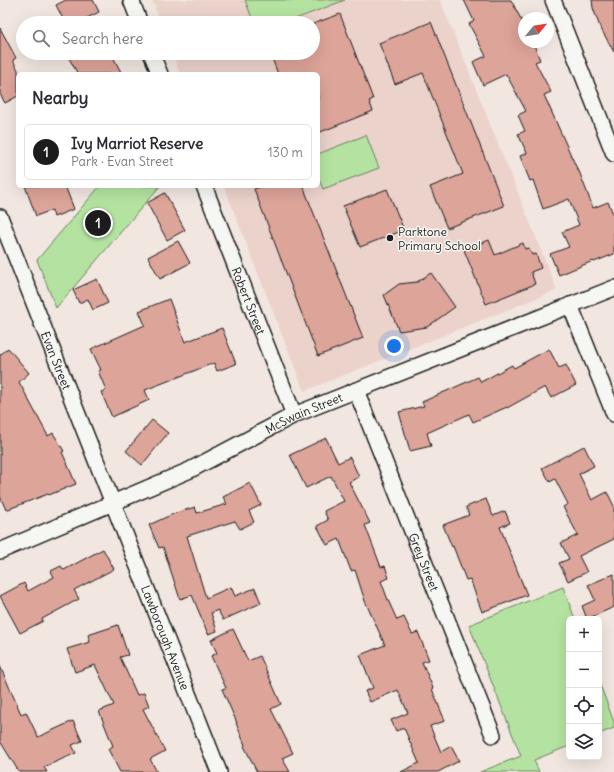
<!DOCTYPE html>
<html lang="en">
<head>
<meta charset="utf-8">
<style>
  :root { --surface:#fff; --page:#f7f7f7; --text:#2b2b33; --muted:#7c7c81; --line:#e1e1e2; --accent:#1c1c1c }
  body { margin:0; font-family:Delius,sans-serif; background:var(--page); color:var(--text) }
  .controls { position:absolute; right:12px; bottom:12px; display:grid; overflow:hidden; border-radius:6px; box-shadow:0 4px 16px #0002 }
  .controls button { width:36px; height:36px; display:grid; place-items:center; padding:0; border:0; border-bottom:1px solid var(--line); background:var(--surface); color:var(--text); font:20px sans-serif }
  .compass { position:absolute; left:518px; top:12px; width:36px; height:36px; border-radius:50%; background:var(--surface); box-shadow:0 4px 16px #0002; rotate:60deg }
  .you { position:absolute; left:394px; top:346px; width:14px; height:14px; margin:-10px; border:3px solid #fff; border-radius:50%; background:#1a73e8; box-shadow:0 0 0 6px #1a73e833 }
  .badge { display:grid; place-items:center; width:26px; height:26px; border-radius:50%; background:var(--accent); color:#fff; font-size:13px; font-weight:700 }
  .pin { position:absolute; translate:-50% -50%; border:2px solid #fff; box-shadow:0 1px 4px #0006 }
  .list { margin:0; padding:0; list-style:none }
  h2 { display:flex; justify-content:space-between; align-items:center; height:52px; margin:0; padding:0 16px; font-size:17px }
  h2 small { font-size:13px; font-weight:400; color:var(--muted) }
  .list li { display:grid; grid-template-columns:26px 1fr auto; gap:12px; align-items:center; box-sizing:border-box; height:56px; margin:0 8px 8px; padding:0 8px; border:1px solid var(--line); border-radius:6px }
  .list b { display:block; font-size:15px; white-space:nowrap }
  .list p { margin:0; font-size:13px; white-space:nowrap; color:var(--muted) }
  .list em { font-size:13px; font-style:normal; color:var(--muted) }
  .icon { flex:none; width:22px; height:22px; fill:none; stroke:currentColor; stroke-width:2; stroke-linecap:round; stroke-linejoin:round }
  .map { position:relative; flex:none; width:614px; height:772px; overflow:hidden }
  .search { position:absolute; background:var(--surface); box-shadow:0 4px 16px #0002; left:16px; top:16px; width:304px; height:44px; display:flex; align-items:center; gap:10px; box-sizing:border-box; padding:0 14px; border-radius:22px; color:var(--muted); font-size:15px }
  .panel { position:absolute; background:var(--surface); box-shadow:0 4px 16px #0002; left:16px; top:72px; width:304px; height:116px; border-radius:6px }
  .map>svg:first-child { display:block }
  .built { fill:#ebd2cb }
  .green { fill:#b4e3a1; stroke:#68805e }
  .building { fill:#dda49a; stroke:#1c1c1c }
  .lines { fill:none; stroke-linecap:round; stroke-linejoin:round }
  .minor-casing { stroke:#1c1c1c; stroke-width:18 }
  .minor { stroke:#f6f6f2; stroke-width:15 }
  .poi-dot { fill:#1c1c1c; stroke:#f6f6f2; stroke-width:1.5 }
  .labels { text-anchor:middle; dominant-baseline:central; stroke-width:3; stroke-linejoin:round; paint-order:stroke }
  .poi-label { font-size:12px; fill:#1c1c1c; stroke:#f6f6f2; text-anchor:start }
  .street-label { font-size:12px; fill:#1c1c1c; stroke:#f6f6f2 }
</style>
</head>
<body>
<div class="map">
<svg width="614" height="772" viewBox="0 0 614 772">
  <rect width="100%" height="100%" fill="#f1e6e0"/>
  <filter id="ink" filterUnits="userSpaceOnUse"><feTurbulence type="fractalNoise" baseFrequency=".025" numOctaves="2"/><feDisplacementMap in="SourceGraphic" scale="8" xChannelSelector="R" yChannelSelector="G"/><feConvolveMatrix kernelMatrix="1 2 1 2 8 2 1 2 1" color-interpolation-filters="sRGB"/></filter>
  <g filter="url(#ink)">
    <path class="built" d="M152,0H440L557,290L304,391L224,186H318V74H180L172,53H313V23H161Z"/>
    <path class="green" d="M245,0H345L285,23H254Z
      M366,135L379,168L323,189L318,177V154Z
      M100,186H160L56,308L37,260Z
      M563,587L575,619H569V746L534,760L539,772H480L521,756L469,625Z
      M599,682L614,722V728L599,734Z"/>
    <path class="building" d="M66,0H93L99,12L77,23H65L56,5Z
      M464,0H511L524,25V42H533L540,60L535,62L551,92L544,95L578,171H579L593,208L608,202L614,216V254L594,262L593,261L559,275L550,254L569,247L562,232L579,225L569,199L543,209L533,180L530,181L520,156L527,153L518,134L525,131L518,115L526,111L506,74L483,85L473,62L486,56L469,24L474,21Z
      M592,0H614V52L600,27L593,8Z
      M340,14L373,99L369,101L373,111L318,133V74H278L270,53H313V24Z
      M431,22L504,206L447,228L430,187L463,174L423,73L395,84L379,43Z
      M0,28L16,58L13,60L18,70V96L5,103L0,94Z
      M66,53H111L122,74H78Z
      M25,186H65L74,209L54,217L52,210L36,216Z
      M263,186H303L363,338L318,356L254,189Z
      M387,189L404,230L360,247L343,206Z
      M165,193L185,230L167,240L147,203Z
      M489,240L495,255L523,243L525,249L529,248L532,255L536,254L541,268L531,272L535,284L486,304L464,250Z
      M178,241L190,263L160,279L148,257Z
      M431,273L455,307L427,327L399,331L384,295L399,284L417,282Z
      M97,279L108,303L93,310L88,299L79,303L73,290Z
      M169,299L185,342L222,328L236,364L217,371L214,363L145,390L149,400L112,417L101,392L106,390L98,371L101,370L91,349L145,325L139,311Z
      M8,348L29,373L19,382L48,436L53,433L64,451L62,452L76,484L49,495L48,494L6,510L0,496V355Z
      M549,349L559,368L566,365L576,385L551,398L545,387L507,408V407L473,422L469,414L427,433L431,446L410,451L399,412L424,406L422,402L478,377L481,382L512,365L514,368Z
      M152,420L168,433L142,465L126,451Z
      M326,438L338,463L350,457L359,477L349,482L370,523L365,525L381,567L385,566L389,578L381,581L388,600L397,620L404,617L412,634L418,632L429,660L422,662L433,688L432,689L445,721L430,726L441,752L451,746L459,761L438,772H401L419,763L404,728L396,731L391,720L408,713L398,690L370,702L365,691L373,688L360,655L385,645L365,601L355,570L351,571L339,539L327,545L317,526L328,520L324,511L344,501L331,476L306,488L290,455Z
      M584,446L594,466L579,474L592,500L607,492L614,506V539L579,556L587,572L568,581L559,563L569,559L561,543L578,535L563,507L568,504L555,479L550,482L542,468Z
      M250,483L261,505L249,511L254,522L240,529L235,521L187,536L206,598L231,587L235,596L255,588L261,603L223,620L218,610L211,613L217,631L208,634L192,595L180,599L163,547L159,548L149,525L173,514L195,507L197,513L227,504L223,497Z
      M486,499L493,516L505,511L510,523L500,527L527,595L482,612L470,579L466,580L453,546L452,547L443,525L469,515L466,507Z
      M103,549L114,569L74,590L79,599L42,619L43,621L20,633L0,596L24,583L28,591L54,577L51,571L61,566L64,570Z
      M614,574V607L587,619L582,606L595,600L588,585Z
      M118,625L128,655L120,657L137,695L144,693L149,706L143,709L165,751L150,759L157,772H120L108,749L113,746L99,711L114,705L95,665L75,672L67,649L90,642L88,635Z
      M233,629L248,661L260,656L281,704L271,709L293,753L282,758L290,772H257L244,746L245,745L236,723H237L222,689L226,688L211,656L217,653L211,640Z
      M0,666L21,714L26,712L38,737L73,721L82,741L72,745L76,753L44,767L47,772H19L0,741Z"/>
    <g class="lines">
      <defs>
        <g id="minor">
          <path d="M131,0L140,23"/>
          <path d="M553,0L614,154"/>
          <path d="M151,53L160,74"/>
          <path id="s1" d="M204,186L294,415"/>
          <path id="s2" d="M0,217L219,772"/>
          <path d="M570,305L614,414"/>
          <path id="s3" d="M356,390L493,735"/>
          <path id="s4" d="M0,551L190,470L294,415L614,288"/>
        </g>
      </defs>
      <use href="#minor" class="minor-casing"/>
      <use href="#minor" class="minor"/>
    </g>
  </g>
  <circle class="poi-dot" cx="390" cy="238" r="4"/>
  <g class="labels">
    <g class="poi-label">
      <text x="398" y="231">Parktone<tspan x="398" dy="14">Primary School</tspan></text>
    </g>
    <g class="street-label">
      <text stroke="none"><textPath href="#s1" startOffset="123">Robert Street</textPath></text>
      <text stroke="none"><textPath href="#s2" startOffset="154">Evan Street</textPath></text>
      <text stroke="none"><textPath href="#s4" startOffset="334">McSwain Street</textPath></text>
      <text stroke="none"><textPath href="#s3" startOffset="185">Grey Street</textPath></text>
      <text stroke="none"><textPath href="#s2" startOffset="452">Lawborough Avenue</textPath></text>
    </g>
  </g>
</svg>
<div class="controls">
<button>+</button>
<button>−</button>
<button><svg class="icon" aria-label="locate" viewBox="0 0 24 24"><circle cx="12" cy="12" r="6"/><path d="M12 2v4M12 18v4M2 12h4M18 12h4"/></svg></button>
<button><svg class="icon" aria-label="layers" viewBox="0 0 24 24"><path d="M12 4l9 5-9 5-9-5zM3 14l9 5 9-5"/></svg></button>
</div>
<svg class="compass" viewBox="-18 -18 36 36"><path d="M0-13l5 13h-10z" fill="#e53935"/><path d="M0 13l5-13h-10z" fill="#7c7c81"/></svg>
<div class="you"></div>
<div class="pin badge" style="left:98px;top:223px">1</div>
<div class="search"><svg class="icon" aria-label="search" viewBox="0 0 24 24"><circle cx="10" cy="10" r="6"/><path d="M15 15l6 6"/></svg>Search here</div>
<section class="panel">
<h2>Nearby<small></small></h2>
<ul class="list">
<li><span class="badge">1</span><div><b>Ivy Marriot Reserve</b><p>Park · Evan Street</p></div><em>130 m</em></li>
</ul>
</section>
</div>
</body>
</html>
